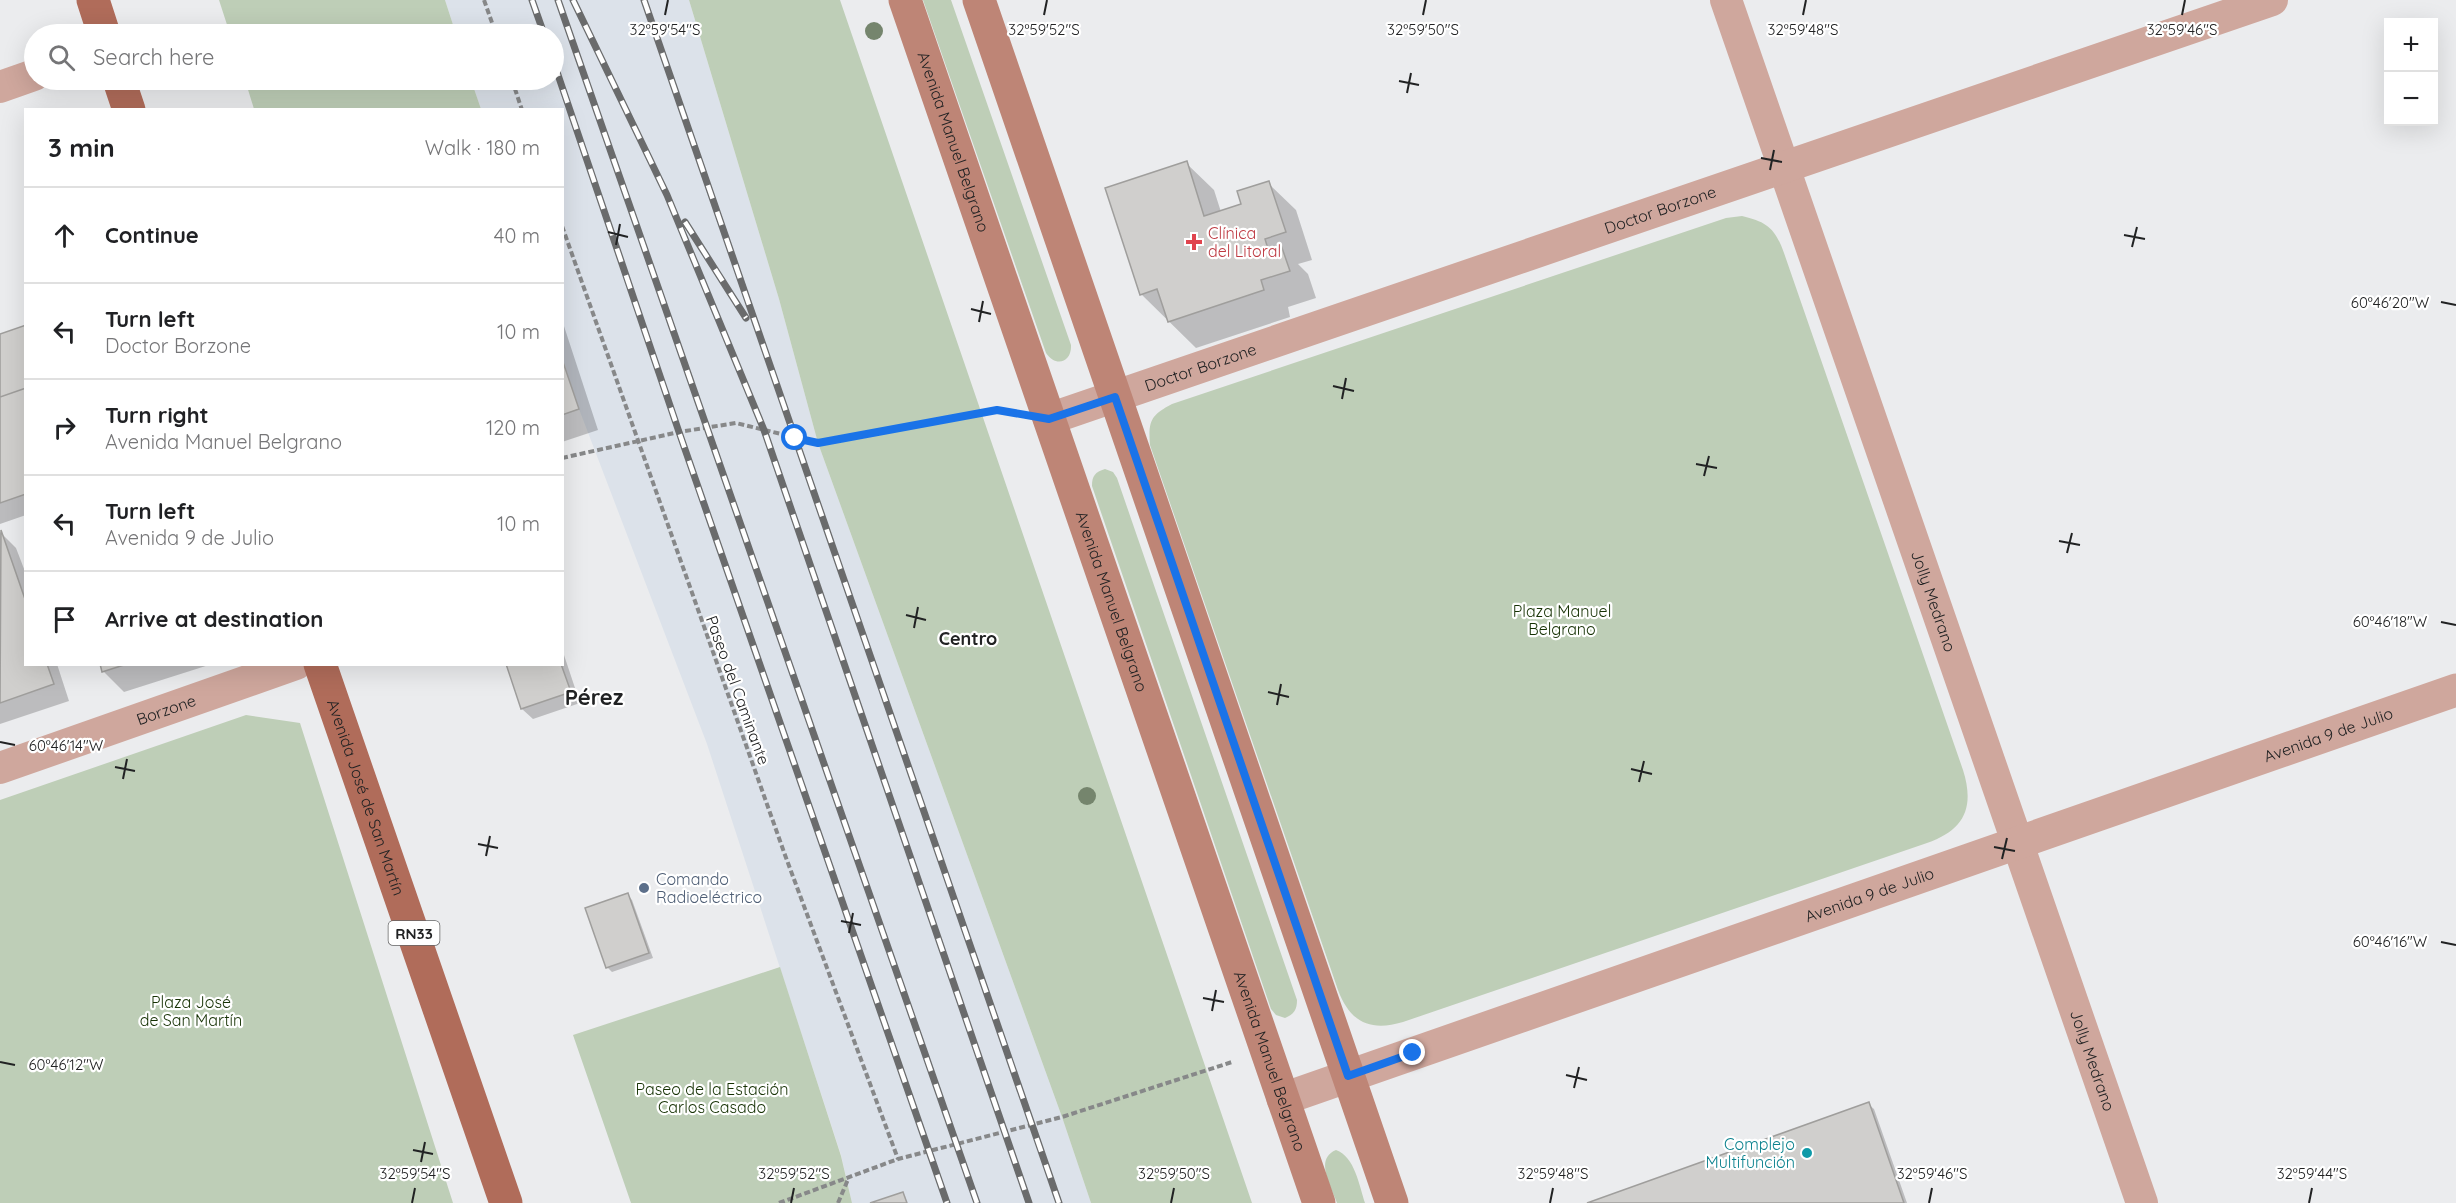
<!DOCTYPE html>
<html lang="en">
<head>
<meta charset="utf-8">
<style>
  :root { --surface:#fff; --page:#f6f6f6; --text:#202124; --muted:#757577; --line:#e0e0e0 }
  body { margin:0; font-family:Quicksand,sans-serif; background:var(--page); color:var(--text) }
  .controls { position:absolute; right:18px; top:18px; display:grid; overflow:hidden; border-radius:0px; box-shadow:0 6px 24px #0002 }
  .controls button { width:54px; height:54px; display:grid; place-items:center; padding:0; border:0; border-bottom:2px solid var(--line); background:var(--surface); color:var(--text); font:30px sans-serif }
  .stop { position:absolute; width:18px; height:18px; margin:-14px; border:4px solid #1a73e8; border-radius:50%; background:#fff }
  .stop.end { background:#1a73e8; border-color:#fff; box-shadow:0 2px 6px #0008 }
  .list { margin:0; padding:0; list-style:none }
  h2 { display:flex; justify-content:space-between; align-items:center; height:78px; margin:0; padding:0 24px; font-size:26px }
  h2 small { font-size:20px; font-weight:400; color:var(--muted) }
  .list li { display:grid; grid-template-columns:39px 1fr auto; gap:18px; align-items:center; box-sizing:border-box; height:96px; padding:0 24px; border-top:2px solid var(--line) }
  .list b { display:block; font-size:22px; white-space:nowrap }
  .list p { margin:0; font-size:20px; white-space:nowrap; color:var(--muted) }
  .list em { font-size:20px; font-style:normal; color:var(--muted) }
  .icon { flex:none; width:33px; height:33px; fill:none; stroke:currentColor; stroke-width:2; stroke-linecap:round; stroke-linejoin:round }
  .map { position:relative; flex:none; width:2456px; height:1203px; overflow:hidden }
  .search { position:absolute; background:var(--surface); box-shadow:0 6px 24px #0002; left:24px; top:24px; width:540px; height:66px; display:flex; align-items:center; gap:15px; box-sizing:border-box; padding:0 21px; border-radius:33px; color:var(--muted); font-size:22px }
  .panel { position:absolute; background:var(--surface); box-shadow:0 6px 24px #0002; left:24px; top:108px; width:540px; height:558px; border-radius:0px }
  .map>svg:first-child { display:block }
  .built { fill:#dce2ea }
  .green { fill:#beceb7 }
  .shadow { fill:#0003 }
  .building { fill:#d0cfcd; stroke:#9f9e9c; stroke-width:1.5 }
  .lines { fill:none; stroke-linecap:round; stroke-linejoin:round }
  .path { stroke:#878889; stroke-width:4; stroke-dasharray:6 3; stroke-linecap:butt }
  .minor { stroke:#cfa79d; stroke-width:32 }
  .tertiary { stroke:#cfa79d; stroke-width:33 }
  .secondary { stroke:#be8576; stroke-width:33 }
  .primary { stroke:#b06c5a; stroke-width:33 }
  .rail-casing { stroke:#6a6b6c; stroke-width:7 }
  .rail { stroke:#fff; stroke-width:4.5; stroke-dasharray:14; stroke-linecap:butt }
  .tree { fill:#75856d }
  .route { stroke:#1a73e8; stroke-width:8 }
  .ticks { fill:none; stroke:#212223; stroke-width:2 }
  .health-dot { fill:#e0444e; stroke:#fff; stroke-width:2 }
  .service-dot { fill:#5c6f8a; stroke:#fff; stroke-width:2 }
  .culture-dot { fill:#0f9aa8; stroke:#fff; stroke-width:2 }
  .labels { text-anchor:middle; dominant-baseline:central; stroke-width:4.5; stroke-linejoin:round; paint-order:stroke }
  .shield { fill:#fff; stroke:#646465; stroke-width:1.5 }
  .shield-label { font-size:15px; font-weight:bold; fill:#212223 }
  .street-label { font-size:16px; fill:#212223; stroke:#fff }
  .health-label { font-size:16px; fill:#be3a42; stroke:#fff; text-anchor:start }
  .park-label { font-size:16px; fill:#153103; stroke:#fff }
  .service-label { font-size:16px; fill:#4e5e75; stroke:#fff; text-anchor:start }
  .culture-label { font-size:16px; fill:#0d838f; stroke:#fff; text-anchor:end }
  .neighbourhood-label { font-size:18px; font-weight:bold; fill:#212223; stroke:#fff }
  .district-label { font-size:22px; font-weight:bold; fill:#212223; stroke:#fff }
  .ticks-label { font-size:15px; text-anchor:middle; fill:#212223; stroke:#fff; stroke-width:4.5; stroke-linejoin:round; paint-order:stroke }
</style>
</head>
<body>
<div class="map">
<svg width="2456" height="1203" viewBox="0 0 2456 1203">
  <rect width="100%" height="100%" fill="#ebecee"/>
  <path class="built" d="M445,0H689L779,299L818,443L1062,1117L1091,1203H852L841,1155L707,744L579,409L563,359L562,110L481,109L471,80H554V34H456Z"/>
  <path class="green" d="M219,0H445L456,34H230Z
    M689,0H840L1252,1203H1091L1062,1117L818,443L779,299Z
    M923,0H951L1071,345C1072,362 1056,368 1046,353Z
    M245,80H471L481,109H254Z
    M1742,216C1767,222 1775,228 1784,253L1963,770C1975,808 1964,830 1927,843L1403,1022C1370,1032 1350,1022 1338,990L1150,445C1148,421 1151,415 1172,404L1726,218Z
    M1105,469L1113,472L1117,478L1297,1000C1297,1010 1294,1014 1285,1018L1276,1015L1271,1009L1092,486C1092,476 1095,472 1105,469Z
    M246,715L300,723L453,1203H0V800Z
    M780,967L841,1156L852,1203H631L573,1035Z
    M1336,1150C1355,1157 1359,1185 1365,1203H1337C1331,1186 1314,1159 1336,1150Z"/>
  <path class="shadow" d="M1186,163L1214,190L1221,212L1243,205L1268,183L1296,210L1312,260L1298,264L1308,274L1316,298L1288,307L1290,317L1196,348L1141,294Z
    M562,320L598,430L562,442Z
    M26,326V515L0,524V335Z
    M0,532L16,548L26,574V664H57L69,701L0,724Z
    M562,649L580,703L533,719L522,709L507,664H562Z
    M102,664H212L124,692L104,672Z
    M627,894L632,900L653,958L612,972L607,967Z
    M1868,1104L1874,1109L1907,1203H1592Z"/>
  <path class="building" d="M1187,161L1204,216L1241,204L1237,191L1269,181L1286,232L1265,239L1268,249L1281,245L1290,271L1261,280L1264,290L1168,322L1157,289L1140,295L1105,188Z
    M26,325V388L0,397V334Z
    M562,359L579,409L562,415Z
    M26,388V494L0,503V397Z
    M1,530L26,602V664H47L54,684L0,703Z
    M100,664H127L102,672Z
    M506,664H561L571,692L521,709Z
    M628,893L649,953L606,968L585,908Z
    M1869,1102L1904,1203H1587Z
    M903,1192L907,1203H870Z"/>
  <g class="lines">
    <path class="path" d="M484,0L496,34
      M512,80L522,110
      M562,226L785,855L898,1159
      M562,458L679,432L736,423L818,443L997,410L1007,412
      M779,1203L898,1159L1062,1117L1232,1062
      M838,1203L849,1177"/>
    <g class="minor">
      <path id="s1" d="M1726,0L2142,1203"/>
      <path d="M0,87L34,75"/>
      <path id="s2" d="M1049,419L2272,0"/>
      <path id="s3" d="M0,768L296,664"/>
    </g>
    <path class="tertiary" id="s4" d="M1283,1099L2456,690"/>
    <g class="secondary">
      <path id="s5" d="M905,0L1319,1203"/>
      <path d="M979,0L1392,1203"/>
    </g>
    <g class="primary">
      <path d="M93,0L104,34"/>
      <path d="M119,80L129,110"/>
      <path id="s6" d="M320,664L506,1203"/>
    </g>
    <defs>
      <path id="rail" d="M532,0L544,34
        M558,0L977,1203
        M573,0L667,195L764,430L1029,1203
        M644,0L1059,1203
        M554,63L679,432L947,1203
        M685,222L746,318"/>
    </defs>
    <use href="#rail" class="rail-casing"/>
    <use href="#rail" class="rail"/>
  </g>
  <g class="tree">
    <circle cx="874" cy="31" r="9"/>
    <circle cx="1087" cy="796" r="9"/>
  </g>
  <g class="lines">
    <path class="route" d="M795,438L818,443L997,410L1049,419L1115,397L1348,1076L1413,1053"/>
  </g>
  <path class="ticks" d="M665,15L668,0M1044,15L1047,0M1423,15L1426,0M1803,15L1806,0M2182,15L2185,0M1399,81L1419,85M1407,93L1411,73M1761,158L1782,162M1770,170L1774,150M608,232L628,237M2124,235L2145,239M616,245L620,224M2132,247L2137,227M2441,302L2456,305M971,309L991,314M979,322L983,301M1333,386L1354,391M1342,399L1346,378M1696,464L1717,468M1704,476L1709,456M2059,541L2080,545M2067,553L2072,533M906,615L926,620M2441,622L2456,625M914,628L918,607M1268,692L1289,697M1277,705L1281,684M0,742L15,745M115,767L135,771M1631,769L1652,774M123,779L127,759M1639,782L1644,761M478,844L498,848M1994,847L2015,851M486,856L490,836M2002,859L2007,838M841,921L861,925M849,933L853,913M2441,942L2456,945M1203,998L1224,1002M1212,1011L1216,990M0,1062L15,1065M1566,1075L1587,1080M1574,1088L1579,1067M413,1150L433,1154M421,1162L425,1142M412,1203L415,1188M791,1203L794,1188M1171,1203L1174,1188M1550,1203L1553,1188M1929,1203L1932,1188M2309,1203L2312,1188"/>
  <path class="health-dot" d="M1191 233h6v6h6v6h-6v6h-6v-6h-6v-6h6z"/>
  <circle class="service-dot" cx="644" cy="888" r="6"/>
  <circle class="culture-dot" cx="1807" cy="1153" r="6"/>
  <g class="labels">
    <rect class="shield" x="388.5" y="921" width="51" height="24" rx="4.5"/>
    <g class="shield-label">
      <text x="414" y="933">RN33</text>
    </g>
    <g class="street-label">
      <text stroke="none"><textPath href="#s5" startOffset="150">Avenida Manuel Belgrano</textPath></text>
      <text stroke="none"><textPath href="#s2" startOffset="646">Doctor Borzone</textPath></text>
      <text stroke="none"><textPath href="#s2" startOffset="160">Doctor Borzone</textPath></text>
      <text stroke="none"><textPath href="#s5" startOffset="636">Avenida Manuel Belgrano</textPath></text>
      <text stroke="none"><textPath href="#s1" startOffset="636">Jolly Medrano</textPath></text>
      <text transform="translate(738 690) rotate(70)">Paseo del Caminante</text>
      <text stroke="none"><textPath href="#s3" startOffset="176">Borzone</textPath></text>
      <text stroke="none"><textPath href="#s4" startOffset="1107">Avenida 9 de Julio</textPath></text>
      <text stroke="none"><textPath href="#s6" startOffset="141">Avenida José de San Martín</textPath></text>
      <text stroke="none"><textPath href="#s4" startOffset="621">Avenida 9 de Julio</textPath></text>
      <text stroke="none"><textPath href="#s5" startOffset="1122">Avenida Manuel Belgrano</textPath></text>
      <text stroke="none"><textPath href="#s1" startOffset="1122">Jolly Medrano</textPath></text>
    </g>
    <g class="health-label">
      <text x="1208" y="233">Clínica<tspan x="1208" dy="18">del Litoral</tspan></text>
    </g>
    <g class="park-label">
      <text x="1562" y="611">Plaza Manuel<tspan x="1562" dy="18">Belgrano</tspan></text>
      <text x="191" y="1002">Plaza José<tspan x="191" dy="18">de San Martín</tspan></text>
      <text x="712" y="1089">Paseo de la Estación<tspan x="712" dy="18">Carlos Casado</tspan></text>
    </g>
    <g class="service-label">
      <text x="656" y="879">Comando<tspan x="656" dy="18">Radioeléctrico</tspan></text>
    </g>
    <g class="culture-label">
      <text x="1795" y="1144">Complejo<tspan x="1795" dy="18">Multifunción</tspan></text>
    </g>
    <g class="neighbourhood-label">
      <text x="968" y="638">Centro</text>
    </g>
    <g class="district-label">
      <text x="594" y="697">Pérez</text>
    </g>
  </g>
  <g class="ticks-label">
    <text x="665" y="35">32°59'54"S</text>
    <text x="1044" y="35">32°59'52"S</text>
    <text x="1423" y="35">32°59'50"S</text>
    <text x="1803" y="35">32°59'48"S</text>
    <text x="2182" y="35">32°59'46"S</text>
    <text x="2390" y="308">60°46'20"W</text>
    <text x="2390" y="627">60°46'18"W</text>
    <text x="66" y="751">60°46'14"W</text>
    <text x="2390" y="947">60°46'16"W</text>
    <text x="66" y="1070">60°46'12"W</text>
    <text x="415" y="1179">32°59'54"S</text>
    <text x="794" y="1179">32°59'52"S</text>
    <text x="1174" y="1179">32°59'50"S</text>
    <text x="1553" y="1179">32°59'48"S</text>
    <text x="1932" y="1179">32°59'46"S</text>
    <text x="2312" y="1179">32°59'44"S</text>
  </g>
</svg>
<div class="controls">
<button>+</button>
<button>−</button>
</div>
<div class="stop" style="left:795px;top:438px"></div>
<div class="stop end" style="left:1413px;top:1053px"></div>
<div class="search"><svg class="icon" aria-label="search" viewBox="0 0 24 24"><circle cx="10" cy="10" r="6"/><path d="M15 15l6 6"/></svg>Search here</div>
<section class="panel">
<h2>3 min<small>Walk · 180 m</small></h2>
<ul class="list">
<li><svg class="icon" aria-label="ahead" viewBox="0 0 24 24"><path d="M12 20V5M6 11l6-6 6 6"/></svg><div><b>Continue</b></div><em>40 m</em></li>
<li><svg class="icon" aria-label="left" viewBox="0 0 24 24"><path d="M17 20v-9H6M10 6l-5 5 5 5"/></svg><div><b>Turn left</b><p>Doctor Borzone</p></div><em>10 m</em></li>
<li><svg class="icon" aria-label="right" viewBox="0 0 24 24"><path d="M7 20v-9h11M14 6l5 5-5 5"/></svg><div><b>Turn right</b><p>Avenida Manuel Belgrano</p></div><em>120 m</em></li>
<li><svg class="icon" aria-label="left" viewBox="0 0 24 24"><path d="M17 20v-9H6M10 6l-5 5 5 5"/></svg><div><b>Turn left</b><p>Avenida 9 de Julio</p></div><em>10 m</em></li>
<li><svg class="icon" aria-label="arrive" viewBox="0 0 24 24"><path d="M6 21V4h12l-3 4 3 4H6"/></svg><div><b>Arrive at destination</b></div></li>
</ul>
</section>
</div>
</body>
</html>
